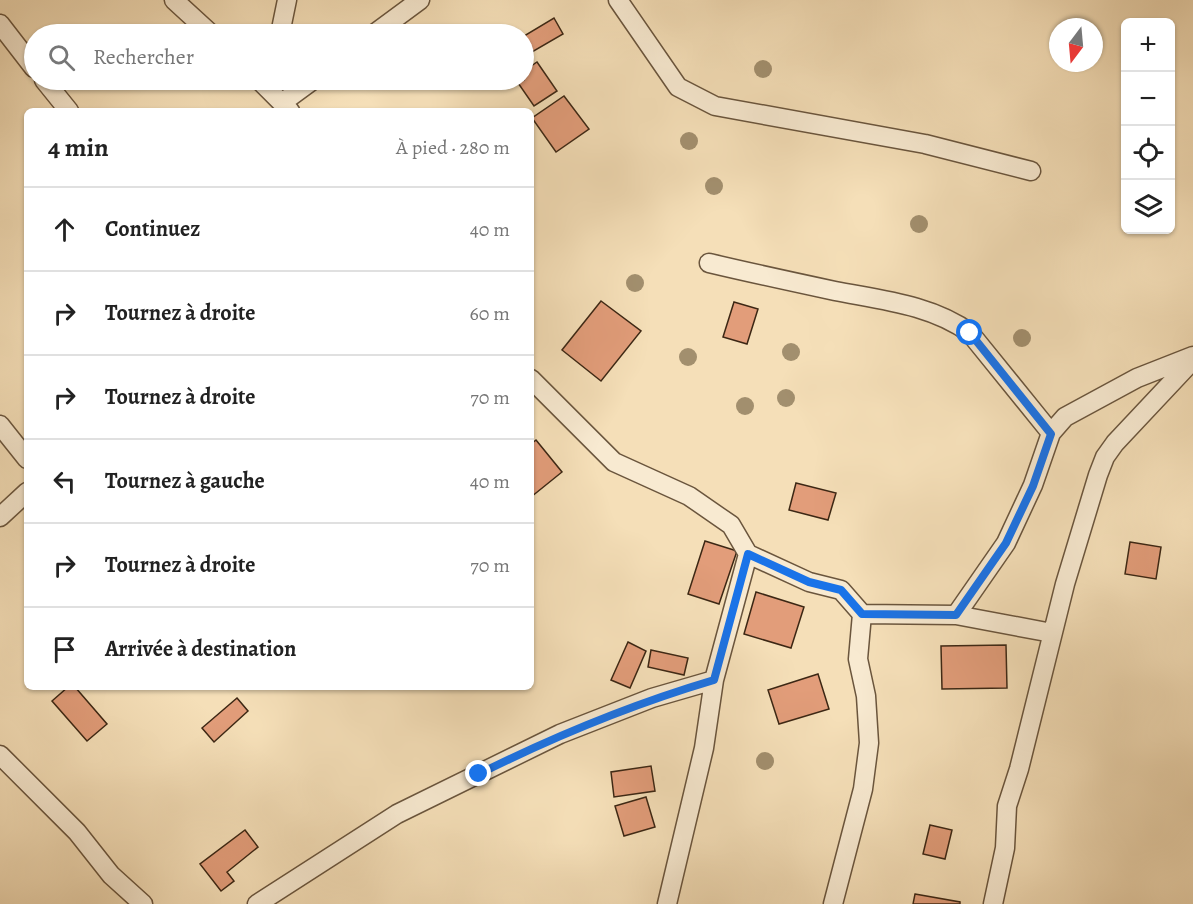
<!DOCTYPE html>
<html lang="fr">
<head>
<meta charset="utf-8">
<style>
  :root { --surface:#fff; --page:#f2f2f2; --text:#222; --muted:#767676; --line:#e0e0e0 }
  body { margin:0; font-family:Alegreya,serif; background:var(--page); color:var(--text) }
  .controls { position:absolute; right:18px; top:18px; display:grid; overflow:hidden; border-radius:9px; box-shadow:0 2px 4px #0004 }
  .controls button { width:54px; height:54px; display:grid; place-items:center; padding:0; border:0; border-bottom:2px solid var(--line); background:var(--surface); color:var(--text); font:30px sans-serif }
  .compass { position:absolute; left:1049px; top:18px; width:54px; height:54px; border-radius:50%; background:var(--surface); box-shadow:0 2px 4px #0004; rotate:196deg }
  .stop { position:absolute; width:18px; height:18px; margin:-14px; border:4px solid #1a73e8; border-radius:50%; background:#fff }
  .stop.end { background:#1a73e8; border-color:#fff; box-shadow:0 2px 6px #0008 }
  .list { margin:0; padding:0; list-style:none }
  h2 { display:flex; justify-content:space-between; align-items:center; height:78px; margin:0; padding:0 24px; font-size:26px }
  h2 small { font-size:20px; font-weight:400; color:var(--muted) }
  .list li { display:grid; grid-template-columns:39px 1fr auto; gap:18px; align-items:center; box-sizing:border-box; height:84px; padding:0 24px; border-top:2px solid var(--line) }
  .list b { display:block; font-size:22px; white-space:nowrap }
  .list em { font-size:20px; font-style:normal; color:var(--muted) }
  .icon { flex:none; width:33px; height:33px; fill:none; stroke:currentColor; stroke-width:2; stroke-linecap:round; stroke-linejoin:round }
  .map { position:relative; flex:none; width:1193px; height:904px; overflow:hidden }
  .search { position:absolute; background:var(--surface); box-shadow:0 2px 4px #0004; left:24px; top:24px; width:510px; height:66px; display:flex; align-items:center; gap:15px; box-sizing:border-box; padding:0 21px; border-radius:33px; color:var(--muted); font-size:22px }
  .panel { position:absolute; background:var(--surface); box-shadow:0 2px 4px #0004; left:24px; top:108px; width:510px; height:582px; border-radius:9px }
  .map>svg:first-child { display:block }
  .building { fill:#e29d7a; stroke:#3c2714; stroke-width:1.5 }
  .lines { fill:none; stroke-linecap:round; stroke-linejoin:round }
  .minor-casing { stroke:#6a553d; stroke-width:21 }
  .minor { stroke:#f8ead1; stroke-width:18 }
  .tree { fill:#a28f6e }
  .route { stroke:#1a73e8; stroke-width:8 }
</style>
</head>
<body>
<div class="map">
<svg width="1193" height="904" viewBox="0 0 1193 904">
  <rect width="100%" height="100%" fill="#f5dfb8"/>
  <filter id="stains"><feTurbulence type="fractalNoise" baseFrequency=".00333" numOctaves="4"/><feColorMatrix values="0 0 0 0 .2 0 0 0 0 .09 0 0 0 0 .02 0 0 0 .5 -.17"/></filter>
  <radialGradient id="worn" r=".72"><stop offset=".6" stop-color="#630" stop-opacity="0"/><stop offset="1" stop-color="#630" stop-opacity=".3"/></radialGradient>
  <path class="building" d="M554,18L563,34L532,52L524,36Z
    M537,62L557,91L534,106L516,80H524V71Z
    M564,96L589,129L556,152L532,118Z
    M601,301L641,331L601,381L562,350Z
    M734,302L758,309L747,344L723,337Z
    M536,440L562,472L531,497V444Z
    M796,483L836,493L828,520L789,510Z
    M705,541L737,551L719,604L688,594Z
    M1130,542L1161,547L1156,579L1125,574Z
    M756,592L804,607L791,648L744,634Z
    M628,642L646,651L630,688L611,680Z
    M1006,645L1007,688L942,689L941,646Z
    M651,650L688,658L684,675L648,667Z
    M818,674L829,709L779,724L768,690Z
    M68,687H75L107,724L87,741L52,701Z
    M237,698L248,711L214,742L202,728Z
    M651,766L655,791L614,797L611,772Z
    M646,797L655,827L624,836L615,806Z
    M930,825L952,830L945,859L923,854Z
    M245,830L258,847L227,872L234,881L221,891L200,864Z
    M915,894L960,902V904H913Z"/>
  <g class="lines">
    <defs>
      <path id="minor" d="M174,0L211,34
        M618,0L678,87L715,106L925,144L1031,171
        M0,24L34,68
        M280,34L287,0
        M374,34L420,0
        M44,80L69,111
        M259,80L290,111
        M283,102L313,80
        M709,263C751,273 793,282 835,291C881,300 932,305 970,333L1051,433
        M531,379L614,462L689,496L731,525L748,554L809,582L841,590L862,614L858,659L866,696L869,743L863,789L833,904
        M0,425L27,459
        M0,517L27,492
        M862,614L956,615L1006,543L1033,485L1051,433L1065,417L1137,378L1193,356
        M956,615L1052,633
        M0,755L77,832L111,875L143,904
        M257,904L397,814L560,734L652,698L714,680
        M667,904L704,748L714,680L748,554
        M993,904L1005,848L1007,806L1019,769L1065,584L1098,475L1105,457L1115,443L1193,360"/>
    </defs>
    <use href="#minor" class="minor-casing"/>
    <use href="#minor" class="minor"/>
  </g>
  <g class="tree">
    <circle cx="763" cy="69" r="9"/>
    <circle cx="689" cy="141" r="9"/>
    <circle cx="714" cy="186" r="9"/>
    <circle cx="919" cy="224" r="9"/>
    <circle cx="635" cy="283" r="9"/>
    <circle cx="1022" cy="338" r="9"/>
    <circle cx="791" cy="352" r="9"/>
    <circle cx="688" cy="357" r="9"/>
    <circle cx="786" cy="398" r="9"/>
    <circle cx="745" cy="406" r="9"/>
    <circle cx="765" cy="761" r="9"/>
  </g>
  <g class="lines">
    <path class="route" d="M479,774C557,735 630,705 714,680L748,554L809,582L841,590L862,614L956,615L1006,543L1033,486L1051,434L970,333"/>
  </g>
  <rect width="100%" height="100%" filter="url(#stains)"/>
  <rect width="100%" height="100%" fill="url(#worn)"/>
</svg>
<div class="controls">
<button>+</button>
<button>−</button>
<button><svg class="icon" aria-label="locate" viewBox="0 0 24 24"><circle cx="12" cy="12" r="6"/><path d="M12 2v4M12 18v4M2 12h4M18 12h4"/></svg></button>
<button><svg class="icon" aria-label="layers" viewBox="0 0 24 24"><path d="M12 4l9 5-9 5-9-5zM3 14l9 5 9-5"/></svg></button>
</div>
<svg class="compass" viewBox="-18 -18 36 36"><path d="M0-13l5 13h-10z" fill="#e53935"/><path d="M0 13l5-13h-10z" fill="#767676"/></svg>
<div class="stop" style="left:970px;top:333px"></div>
<div class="stop end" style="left:479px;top:774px"></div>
<div class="search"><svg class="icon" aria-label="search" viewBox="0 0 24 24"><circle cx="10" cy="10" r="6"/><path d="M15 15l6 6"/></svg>Rechercher</div>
<section class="panel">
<h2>4 min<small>À pied · 280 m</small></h2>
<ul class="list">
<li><svg class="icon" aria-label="ahead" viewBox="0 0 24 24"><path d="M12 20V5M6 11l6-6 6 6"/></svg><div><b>Continuez</b></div><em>40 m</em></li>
<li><svg class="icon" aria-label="right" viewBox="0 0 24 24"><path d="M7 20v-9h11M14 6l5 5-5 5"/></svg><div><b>Tournez à droite</b></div><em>60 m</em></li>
<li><svg class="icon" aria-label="right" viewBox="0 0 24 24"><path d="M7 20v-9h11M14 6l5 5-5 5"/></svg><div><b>Tournez à droite</b></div><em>70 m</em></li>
<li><svg class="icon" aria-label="left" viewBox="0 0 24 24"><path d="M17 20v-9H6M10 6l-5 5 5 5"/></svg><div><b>Tournez à gauche</b></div><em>40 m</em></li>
<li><svg class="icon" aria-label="right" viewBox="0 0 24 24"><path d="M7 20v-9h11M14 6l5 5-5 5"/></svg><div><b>Tournez à droite</b></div><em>70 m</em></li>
<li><svg class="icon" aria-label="arrive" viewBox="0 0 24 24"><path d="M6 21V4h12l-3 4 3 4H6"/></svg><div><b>Arrivée à destination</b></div></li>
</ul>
</section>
</div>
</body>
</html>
